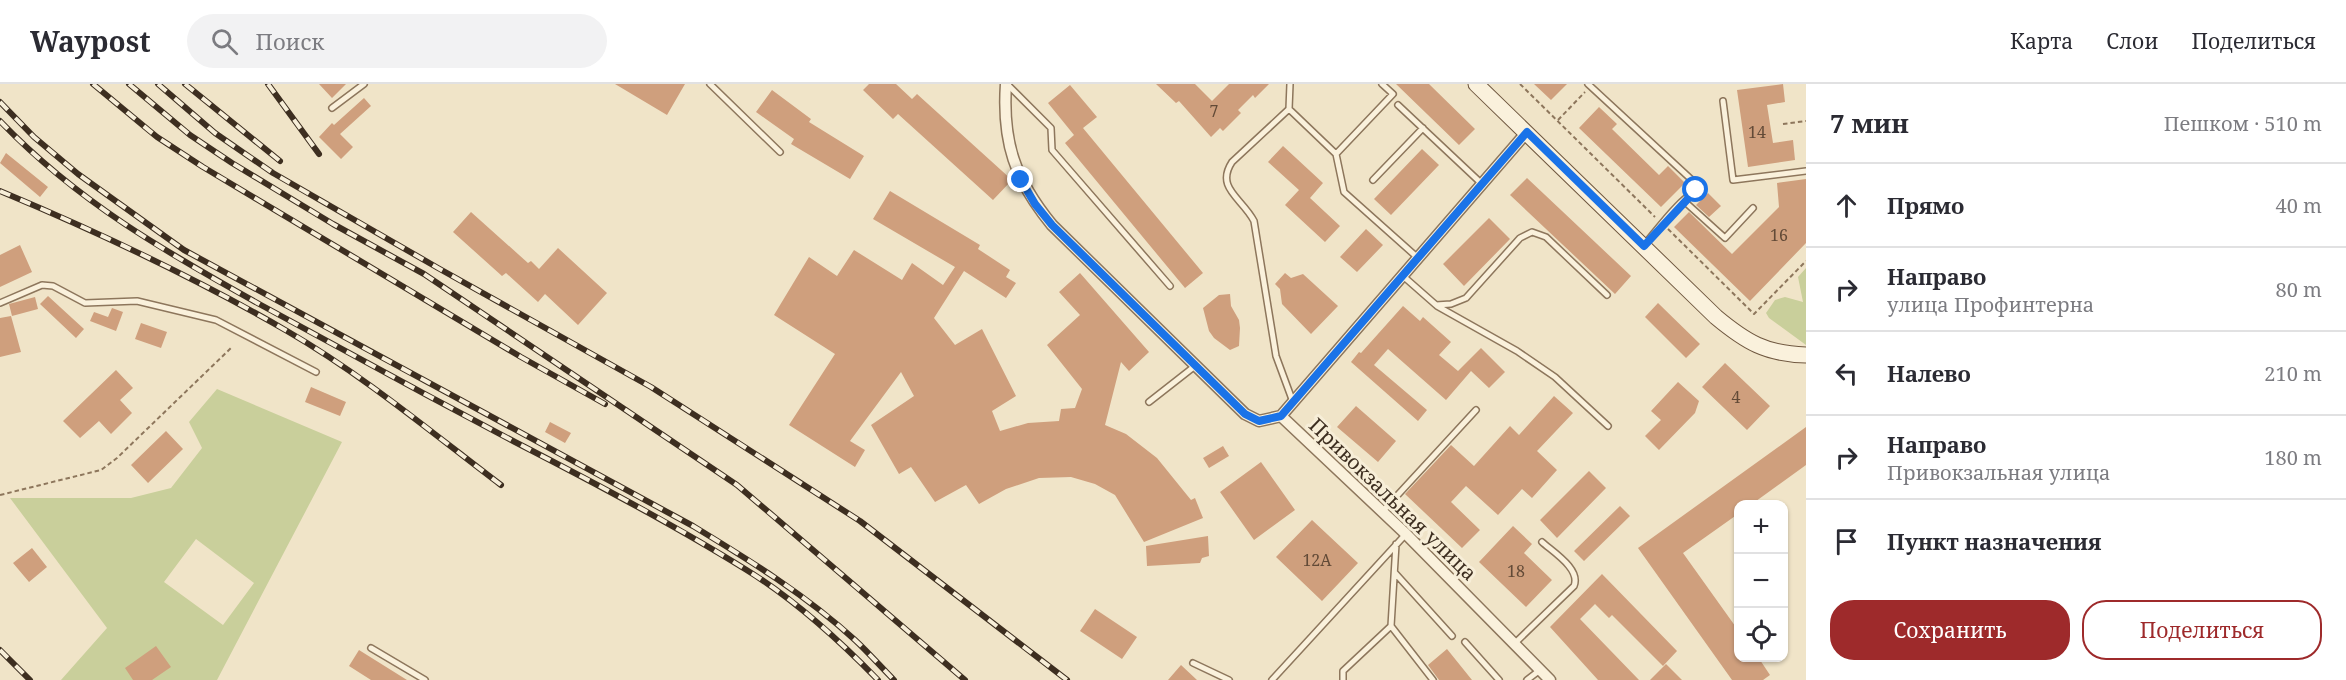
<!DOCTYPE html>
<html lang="ru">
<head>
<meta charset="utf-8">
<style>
  :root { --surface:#fff; --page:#f2f2f3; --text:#2b2b33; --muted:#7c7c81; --line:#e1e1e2; --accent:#9e2a2b }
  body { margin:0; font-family:"Noto Serif",serif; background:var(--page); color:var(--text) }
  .controls { position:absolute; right:18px; bottom:18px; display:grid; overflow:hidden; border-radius:12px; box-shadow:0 2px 4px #0004 }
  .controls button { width:54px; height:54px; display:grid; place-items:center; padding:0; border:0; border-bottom:2px solid var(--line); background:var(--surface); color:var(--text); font:30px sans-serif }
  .stop { position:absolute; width:18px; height:18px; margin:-14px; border:4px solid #1a73e8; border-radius:50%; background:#fff }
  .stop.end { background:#1a73e8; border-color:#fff; box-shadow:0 2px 6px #0008 }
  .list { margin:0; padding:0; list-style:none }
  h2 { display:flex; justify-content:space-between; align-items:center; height:78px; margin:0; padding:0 24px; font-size:26px }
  h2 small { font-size:20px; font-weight:400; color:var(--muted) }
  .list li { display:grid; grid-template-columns:39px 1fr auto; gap:18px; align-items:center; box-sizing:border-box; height:84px; padding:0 24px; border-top:2px solid var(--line) }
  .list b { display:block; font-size:22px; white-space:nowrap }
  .list p { margin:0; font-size:20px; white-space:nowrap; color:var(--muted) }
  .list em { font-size:20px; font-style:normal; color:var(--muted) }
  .actions { display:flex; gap:12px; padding:18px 24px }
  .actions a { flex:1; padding:14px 0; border:2px solid var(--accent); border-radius:24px; text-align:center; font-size:21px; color:var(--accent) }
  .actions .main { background:var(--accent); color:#fff }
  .icon { flex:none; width:33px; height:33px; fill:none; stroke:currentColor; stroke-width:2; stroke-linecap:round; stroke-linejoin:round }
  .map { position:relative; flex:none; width:1806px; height:596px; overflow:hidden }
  header { display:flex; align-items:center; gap:36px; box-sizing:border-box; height:84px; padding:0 30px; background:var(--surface); border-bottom:2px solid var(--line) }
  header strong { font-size:28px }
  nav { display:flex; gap:33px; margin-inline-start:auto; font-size:21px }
  .search { width:420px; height:54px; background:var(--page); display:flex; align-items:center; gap:15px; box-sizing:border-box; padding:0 21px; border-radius:33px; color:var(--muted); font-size:22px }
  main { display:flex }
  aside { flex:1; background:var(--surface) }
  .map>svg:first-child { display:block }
  .green { fill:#c9cf9b; fill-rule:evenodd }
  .building { fill:#cf9f7d }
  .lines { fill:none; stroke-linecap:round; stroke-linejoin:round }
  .lane-casing { stroke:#8d765c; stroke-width:8 }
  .street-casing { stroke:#8d765c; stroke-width:13 }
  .secondary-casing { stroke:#6f573f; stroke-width:17 }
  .path { stroke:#8d765c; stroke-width:2; stroke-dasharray:4.5 3; stroke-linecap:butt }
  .lane { stroke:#faf1dc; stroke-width:5 }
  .street { stroke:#faf1dc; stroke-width:10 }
  .secondary { stroke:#faf1dc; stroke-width:15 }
  .rail-casing { stroke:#3d2e20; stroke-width:6 }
  .rail { stroke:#f7eed8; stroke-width:4; stroke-dasharray:11; stroke-linecap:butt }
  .route { stroke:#1a73e8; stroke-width:8 }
  .labels { text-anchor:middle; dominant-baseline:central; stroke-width:6; stroke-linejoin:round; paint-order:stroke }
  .number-label { font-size:16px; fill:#624a37 }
  .street-label { font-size:20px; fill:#3d2e20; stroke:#f7eed8 }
</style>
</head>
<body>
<header>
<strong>Waypost</strong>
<div class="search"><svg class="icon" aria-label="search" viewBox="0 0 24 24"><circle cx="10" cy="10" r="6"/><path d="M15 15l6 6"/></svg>Поиск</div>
<nav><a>Карта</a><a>Слои</a><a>Поделиться</a></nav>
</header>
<main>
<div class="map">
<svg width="1806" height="596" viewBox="0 0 1806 596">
  <rect width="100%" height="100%" fill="#f0e4c8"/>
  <path class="green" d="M1806,184V261L1769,234L1766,229L1775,216L1785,213L1803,218L1798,193Z
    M217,305L342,358L217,596H61L107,544L10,414H131L171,404L202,364L189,338ZM196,455L254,499L223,541L164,498Z"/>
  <path class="building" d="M319,0H346L332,14Z
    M615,0H685L667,31Z
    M869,0H896L912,15L917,10L1012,96L993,116L898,30L893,35L863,6Z
    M1156,0H1195L1212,17L1229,0H1269L1255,14L1253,11L1238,26L1241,29L1223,47L1220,44L1211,53L1179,17L1176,19Z
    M1396,0H1429L1475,45L1459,61Z
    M1534,0H1567L1551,16Z
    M1783,0L1785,18L1767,21L1773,59L1793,56L1795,76L1748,83L1737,6Z
    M1070,1L1097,33L1083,44L1203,189L1185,204L1065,59L1074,51L1048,19Z
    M772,6L811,35L809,38L864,72L850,95L791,60L794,55L756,28Z
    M364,14L371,22L340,50L353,63L341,75L319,53L332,39L334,41Z
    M1599,23L1617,40L1612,45L1659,91L1668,82L1685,99L1661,123L1579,44Z
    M1283,62L1323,99L1310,114L1340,142L1325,158L1285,121L1299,106L1268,78Z
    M1422,65L1439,81L1391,131L1374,115Z
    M6,69L48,103L40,113L0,79Z
    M1527,94L1631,192L1615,210L1510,111Z
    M1806,95V159L1750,217L1674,143L1689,128L1732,170L1779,123L1777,99Z
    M890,107L980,161L978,165L1010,186L1006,193L1016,199L1006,214L964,187L934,234L955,261L982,245L1016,312L992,327L1000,347L1028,339L1059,337L1061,325L1075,324L1082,305L1047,261L1080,231L1059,208L1080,189L1149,268L1129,287L1121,278L1105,341L1126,350L1157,374L1191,416L1195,414L1203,434L1144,458L1115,411L1095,400L1071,393L1039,394L1006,405L979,420L966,401L935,418L911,383L899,390L871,341L914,312L901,288L850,357L865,366L855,383L789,341L835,270L774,231L809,173L837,192L854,166L902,196L912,179L943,201L955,183L873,135Z
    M1708,109L1721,122L1709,133L1696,121Z
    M471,128L528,179L531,177L539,185L558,164L607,209L578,241L545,210L538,218L506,189L502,192L453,148Z
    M1489,134L1510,155L1464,202L1443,180Z
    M1366,145L1383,161L1357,188L1340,173Z
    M20,161L32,188L0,203V171Z
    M1285,189L1291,194L1303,190L1338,222L1311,250L1282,220L1280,205L1275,200Z
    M1230,210L1231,222L1239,236L1240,244L1239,262L1230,266L1214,254L1209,247L1203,224L1219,211Z
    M48,212L84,245L76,254L40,220Z
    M35,213L38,225L12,232L9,220Z
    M1658,219L1700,260L1686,274L1645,233Z
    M1403,222L1420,237L1423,233L1451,258L1439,271L1458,287L1481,264L1505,288L1489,304L1471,287L1446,316L1388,265L1374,281L1427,326L1418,337L1351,278L1359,268L1361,269Z
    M112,224L123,228L116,247L90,237L94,228L108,233Z
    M11,232L21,268L0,273V234Z
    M141,239L167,248L161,264L135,255Z
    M1725,279L1770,322L1747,346L1702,303Z
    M116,286L133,304L120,316L132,329L111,350L99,337L80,354L63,337Z
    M1678,298L1699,317L1695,329L1659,366L1645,352L1661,336L1651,327Z
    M311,303L346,318L340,332L305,318Z
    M1554,312L1573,329L1537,367L1557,386L1532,414L1522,405L1498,431L1466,402L1451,418L1480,446L1462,464L1405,410L1451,361L1474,382L1510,342L1519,351Z
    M1356,322L1396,357L1378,378L1337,343Z
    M550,338L571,349L565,359L545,348Z
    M1806,343V381L1752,420H1738V430L1683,469L1738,546V573H1758L1770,591L1763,596H1732L1638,464Z
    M166,347L183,365L148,399L131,381Z
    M1223,362L1229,372L1209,384L1203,374Z
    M1261,378L1295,426L1254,456L1220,408Z
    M1589,387L1606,404L1557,454L1540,436Z
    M1620,422L1630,432L1584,477L1574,467Z
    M1312,436L1358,479L1322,517L1276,473Z
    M1513,442L1532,460L1524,469L1552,496L1526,523L1479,478Z
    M1208,452L1209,472L1202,474L1200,479L1147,482L1146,462Z
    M32,464L47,483L29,498L13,479Z
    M1602,490L1677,567L1663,582L1612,531L1609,534L1595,520L1580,535L1639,596H1598L1550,543Z
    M1095,525L1137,553L1122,575L1080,547Z
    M156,562L171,583L152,596H133L125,584Z
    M1447,565L1472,596H1439L1428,581Z
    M359,566L407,596H371L349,582Z
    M1666,580L1682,596H1650Z
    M1181,581L1197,596H1168Z"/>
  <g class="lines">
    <defs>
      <path id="lane" d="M710,0L780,68
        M1007,0L1051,44L1052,66L1170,202
        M1290,0L1289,25L1336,70L1344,108L1418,174
        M1588,0L1693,97
        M1723,17L1733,96L1806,87
        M1398,21L1482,100
        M332,24L364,0
        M1289,25L1232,78C1215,104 1242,114 1254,137L1276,272L1293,318
        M1336,70L1393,10L1382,0
        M1373,96L1423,44
        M1684,117L1725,154L1753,124
        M1645,160C1657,146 1684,108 1702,105
        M1403,192L1436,221L1451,220L1466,214L1520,154L1532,148L1546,153L1607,211
        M0,219L42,201L53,202L85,219L137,217L216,236L316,288
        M1437,222L1517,267L1555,293L1608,342
        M1149,318L1195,282
        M1382,428L1476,326
        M1396,460L1391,542L1433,596
        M1395,489L1452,552
        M1465,558L1499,596
        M1514,560L1574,502C1581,485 1553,468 1542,458
        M371,564L425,596
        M1193,579L1229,596
        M1272,596L1406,450
        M1343,596V587L1391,542
        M1527,596L1540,586"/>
      <path id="street" d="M1006,0C1002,58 1015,96 1052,141L1245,330L1259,337L1281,332
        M1281,332L1406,450L1550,596
        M1281,332L1527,48"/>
      <path id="secondary" d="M1476,0L1716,233C1746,258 1766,270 1806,271"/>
    </defs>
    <use href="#lane" class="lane-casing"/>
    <use href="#street" class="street-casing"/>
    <use href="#secondary" class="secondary-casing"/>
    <path class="path" d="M1520,0L1655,133
      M1558,36L1585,8
      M1783,40L1806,37
      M1668,145L1754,230L1806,177
      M0,411L101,386L117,374L231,264"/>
    <use href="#lane" class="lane"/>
    <use href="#street" class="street"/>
    <use href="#secondary" class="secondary"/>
    <defs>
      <path id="rail" d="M93,0L157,53L203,83L521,273L605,320
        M129,0L190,51L232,79L333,140L424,190L737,401L965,596
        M158,0L215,49L273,89L438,184L651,303L860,437L1067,596
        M185,0L280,77
        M268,0L319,70
        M0,18L34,53L78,90L184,166L693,442C749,476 806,511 855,556C869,569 881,583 894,596
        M0,37C78,118 164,167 261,221C345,267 430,313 515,358C593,398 671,439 745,485C794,515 838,555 878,596
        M0,107C98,148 194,193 287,247C363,291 431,348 501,401
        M0,566L30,596"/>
    </defs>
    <use href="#rail" class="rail-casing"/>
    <use href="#rail" class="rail"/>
  </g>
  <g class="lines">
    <path class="route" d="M1021,96L1035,120L1052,141L1245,330L1259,337L1281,332L1527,48L1644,162L1696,106"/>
  </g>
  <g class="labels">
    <g class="number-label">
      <text x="1214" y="27">7</text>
      <text x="1757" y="48">14</text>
      <text x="1779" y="151">16</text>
      <text x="1736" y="313">4</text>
      <text x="1317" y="476">12А</text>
      <text x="1516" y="487">18</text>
    </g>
    <g class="street-label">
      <text transform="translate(1393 415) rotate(44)">Привокзальная улица</text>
    </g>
  </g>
</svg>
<div class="controls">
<button>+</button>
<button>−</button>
<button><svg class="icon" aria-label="locate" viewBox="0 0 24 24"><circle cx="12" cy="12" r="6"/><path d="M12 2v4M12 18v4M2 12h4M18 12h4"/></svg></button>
</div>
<div class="stop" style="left:1696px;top:106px"></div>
<div class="stop end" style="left:1021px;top:96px"></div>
</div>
<aside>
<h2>7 мин<small>Пешком · 510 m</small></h2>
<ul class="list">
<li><svg class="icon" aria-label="ahead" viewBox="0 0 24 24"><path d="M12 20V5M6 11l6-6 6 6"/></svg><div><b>Прямо</b></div><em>40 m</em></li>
<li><svg class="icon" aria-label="right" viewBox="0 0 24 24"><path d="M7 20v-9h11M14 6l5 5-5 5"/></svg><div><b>Направо</b><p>улица Профинтерна</p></div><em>80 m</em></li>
<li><svg class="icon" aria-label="left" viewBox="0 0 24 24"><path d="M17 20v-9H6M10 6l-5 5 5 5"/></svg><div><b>Налево</b></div><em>210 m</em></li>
<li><svg class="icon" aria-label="right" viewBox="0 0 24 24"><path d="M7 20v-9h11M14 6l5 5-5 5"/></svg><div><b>Направо</b><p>Привокзальная улица</p></div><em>180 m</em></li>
<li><svg class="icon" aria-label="arrive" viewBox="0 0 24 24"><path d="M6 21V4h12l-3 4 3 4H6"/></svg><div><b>Пункт назначения</b></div></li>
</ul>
<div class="actions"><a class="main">Сохранить</a><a>Поделиться</a></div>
</aside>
</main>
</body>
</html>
